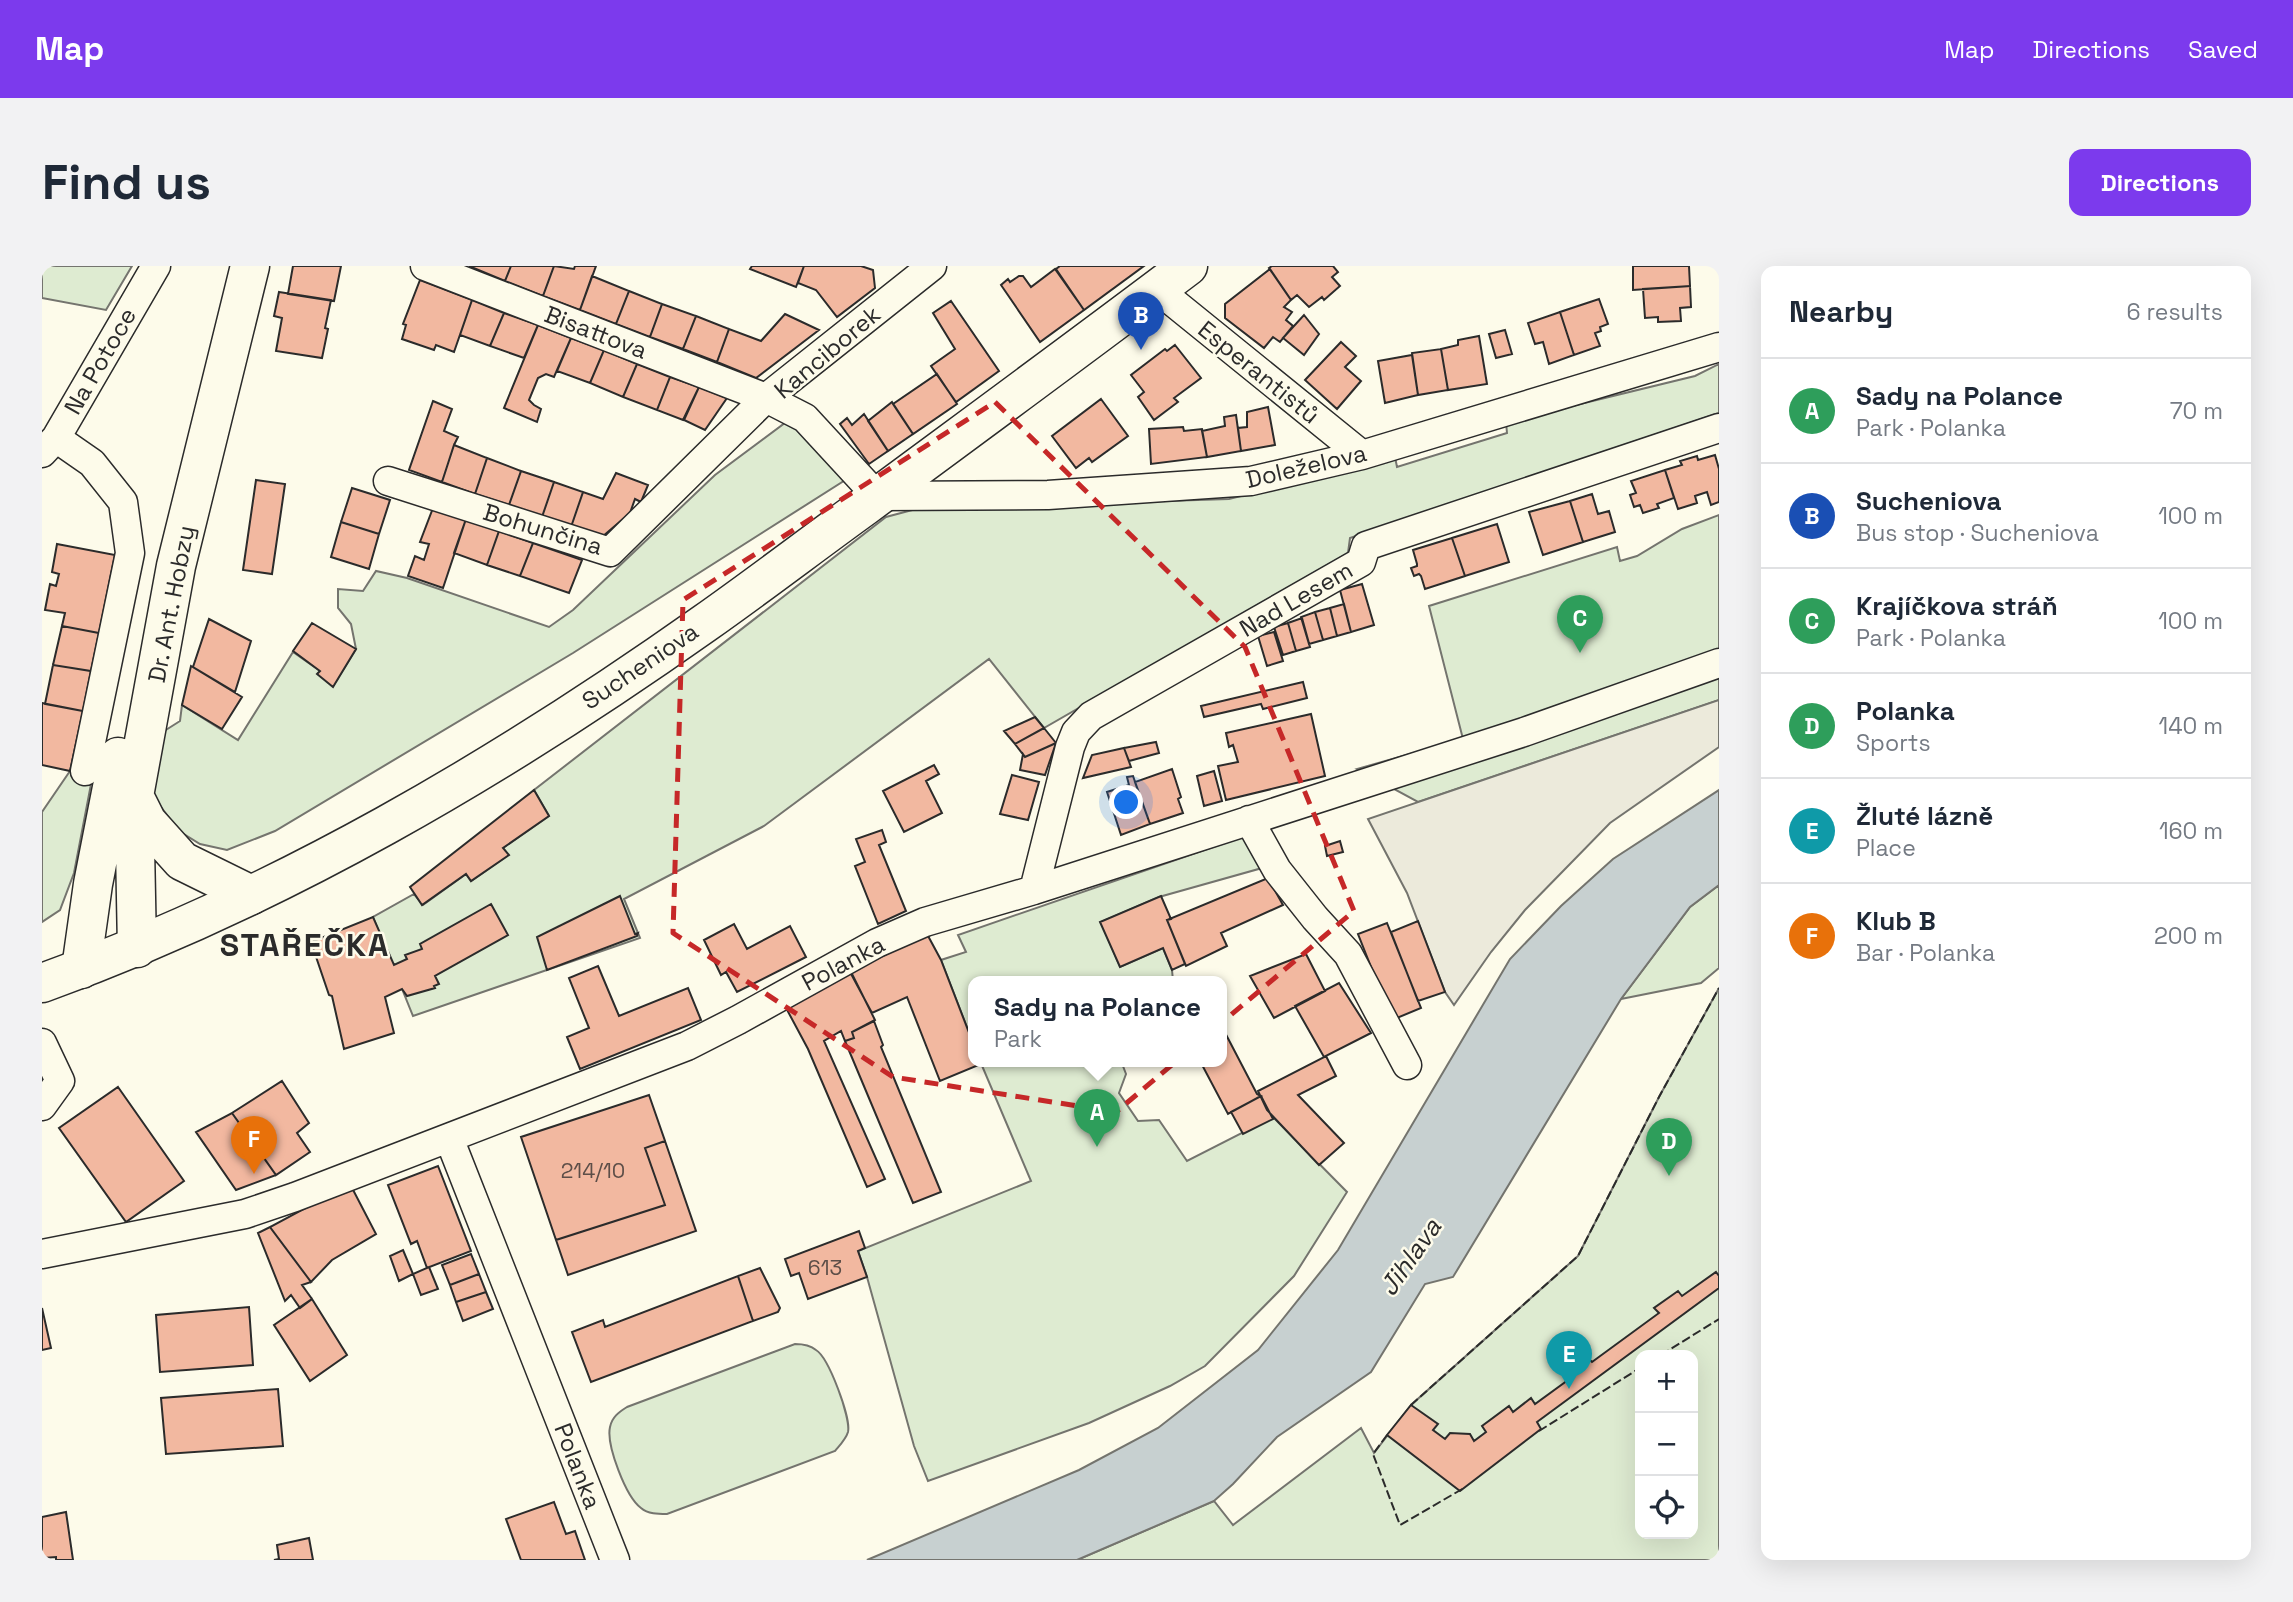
<!DOCTYPE html>
<html lang="en">
<head>
<meta charset="utf-8">
<style>
  :root { --surface:#fff; --page:#f2f2f3; --text:#1f2937; --muted:#747a83; --line:#e0e1e3; --accent:#7c3aed }
  body { margin:0; font-family:"Space Grotesk",sans-serif; background:var(--page); color:var(--text) }
  .controls { position:absolute; right:21px; bottom:21px; display:grid; overflow:hidden; border-radius:14px; box-shadow:0 7px 28px #0002 }
  .controls button { width:63px; height:63px; display:grid; place-items:center; padding:0; border:0; border-bottom:2px solid var(--line); background:var(--surface); color:var(--text); font:35px sans-serif }
  .you { position:absolute; left:1085px; top:537px; width:24px; height:24px; margin:-18px; border:5px solid #fff; border-radius:50%; background:#1a73e8; box-shadow:0 0 0 10px #1a73e833 }
  .badge { display:grid; place-items:center; width:46px; height:46px; border-radius:50%; background:var(--accent); color:#fff; font-size:23px; font-weight:700 }
  .pin { position:absolute; translate:-50% -58px; filter:drop-shadow(0 2px 4px #0008) }
  .pin::after { content:''; position:absolute; top:37px; width:24px; height:21px; background:inherit; clip-path:polygon(0 0,100% 0,50% 100%) }
  .popup { position:absolute; left:926px; top:710px; width:259px; height:91px; box-sizing:border-box; display:grid; place-content:center; border-radius:14px; background:var(--surface); filter:drop-shadow(0 2px 5px #0005); font-size:23px; white-space:nowrap; color:var(--muted) }
  .popup b { font-size:26px; color:var(--text) }
  .popup::after { content:''; position:absolute; left:50%; top:100%; margin-left:-14px; border:14px solid transparent; border-top-color:var(--surface) }
  .list { margin:0; padding:0; list-style:none }
  h2 { display:flex; justify-content:space-between; align-items:center; height:91px; margin:0; padding:0 28px; font-size:30px }
  h2 small { font-size:23px; font-weight:400; color:var(--muted) }
  .list li { display:grid; grid-template-columns:46px 1fr auto; gap:21px; align-items:center; box-sizing:border-box; height:105px; padding:0 28px; border-top:2px solid var(--line) }
  .list b { display:block; font-size:26px; white-space:nowrap }
  .list p { margin:0; font-size:23px; white-space:nowrap; color:var(--muted) }
  .list em { font-size:23px; font-style:normal; color:var(--muted) }
  .icon { flex:none; width:38px; height:38px; fill:none; stroke:currentColor; stroke-width:2; stroke-linecap:round; stroke-linejoin:round }
  .map { position:relative; flex:none; width:1677px; height:1294px; overflow:hidden; border-radius:14px }
  header { display:flex; align-items:center; gap:42px; box-sizing:border-box; height:98px; padding:0 35px; background:var(--accent); color:#fff }
  header strong { font-size:33px }
  nav { display:flex; gap:38px; margin-inline-start:auto; font-size:24px }
  .intro { display:flex; align-items:center; justify-content:space-between; box-sizing:border-box; height:168px; padding:0 42px }
  h1 { margin:0; font-size:49px }
  .button { padding:18px 32px; border-radius:14px; background:var(--accent); color:#fff; font-size:24px; font-weight:700 }
  main { display:flex; gap:42px; padding:0 42px }
  aside { flex:1; background:var(--surface); border-radius:14px; box-shadow:0 7px 28px #0002 }
  .map>svg:first-child { display:block }
  .green { fill:#deebd1; stroke:#74746e; stroke-width:2; fill-rule:evenodd }
  .parking { fill:#eceadb; stroke:#74746e; stroke-width:2 }
  .water { fill:#c7d0d0; stroke:#74746e; stroke-width:2 }
  .building { fill:#f2b8a0; stroke:#2b2b2b; stroke-width:2 }
  .lines { fill:none; stroke-linecap:round; stroke-linejoin:round }
  .minor-casing { stroke:#2b2b2b; stroke-width:31 }
  .secondary-casing { stroke:#2b2b2b; stroke-width:41 }
  .primary-casing { stroke:#2b2b2b; stroke-width:41 }
  .minor { stroke:#fdfbea; stroke-width:28 }
  .secondary { stroke:#fdfbea; stroke-width:38 }
  .primary { stroke:#fdfbea; stroke-width:38 }
  .fence { stroke:#2b2b2b; stroke-width:2; stroke-dasharray:9 3.5; stroke-linecap:butt }
  .marked { fill:none; stroke:#c62828; stroke-width:5; stroke-dasharray:14 9; stroke-linejoin:round }
  .labels { text-anchor:middle; dominant-baseline:central; stroke-width:5; stroke-linejoin:round; paint-order:stroke }
  .number-label { font-size:21px; fill:#5d4e48 }
  .street-label { font-size:24px; fill:#2b2b2b; stroke:#fdfbea }
  .water-label { font-size:26px; font-style:italic; fill:#2b2b2b; stroke:#fdfbea }
  .district-label { font-size:32px; font-weight:bold; letter-spacing:2px; fill:#2b2b2b; stroke:#fdfbea }
</style>
</head>
<body>
<header>
<strong>Map</strong>
<nav><a>Map</a><a>Directions</a><a>Saved</a></nav>
</header>
<div class="intro"><h1>Find us</h1><a class="button">Directions</a></div>
<main>
<div class="map">
<svg width="1677" height="1294" viewBox="0 0 1677 1294">
  <rect width="100%" height="100%" fill="#fdfbea"/>
  <path class="green" d="M0,0H90L64,44L0,32Z
    M1677,98V147L1308,272L1306,287L1002,462L947,393L722,560L582,633L598,672L371,750L331,651L372,628L381,639L424,608L429,615L466,589L461,582L507,550L492,524L844,251L874,243L1187,233L1353,191L1355,201L1465,167L1464,156L1653,110Z
    M759,145L808,211L531,387L233,565L185,584L158,578L137,565L110,529L116,469L138,455L140,439L196,474L251,386L278,405L276,408L291,420L314,383L309,358L296,342V323L321,325L334,305L365,312L507,361L531,344L673,209Z
    M1677,249V434L1376,536L1315,503L1421,473L1387,340L1575,281L1578,295L1595,290L1640,263Z
    M54,492L32,607L18,644L0,656V546L28,505Z
    M1203,570L1220,602L1117,631L1059,656L1078,701L1121,682L1130,704L1131,715H931V777L899,694L924,686L916,669Z
    M1677,619V702L1659,717L1579,733L1648,641Z
    M1677,722V1294H1035L1172,1235L1191,1259L1319,1162L1332,1187L1369,1139L1536,990L1617,831ZM1598,1089H1651V1268H1598Z
    M938,795H1079L1084,808L1077,827L1096,855L1117,854L1145,895L1231,851L1305,926L1252,1010L1163,1100L1128,1120L1047,1157L886,1215L872,1180L825,1011L816,985L989,915Z
    M753,1078C761,1078 768,1079 774,1084C787,1092 809,1152 806,1166C804,1173 798,1179 793,1185L625,1248C616,1248 606,1248 599,1242C584,1231 564,1179 568,1161C570,1151 577,1146 585,1141Z"/>
  <path class="parking" d="M1677,434V481L1568,557L1483,644L1449,686L1412,739L1403,726L1365,627L1326,553Z"/>
  <path class="water" d="M1677,524V619L1648,641L1579,733L1411,1011L1383,1018L1329,1106L1235,1171L1191,1218L1172,1235L1035,1294H825L1037,1204L1116,1162L1216,1084L1296,984L1468,693L1519,640L1571,593Z"/>
  <path class="building" d="M251,0H299L292,35L246,28Z
    M427,0H469L463,15Z
    M469,0H512L501,30L463,15Z
    M512,0L532,3L533,0H554L538,44L501,30Z
    M710,0H762L754,21L708,3Z
    M762,0H819L831,4L833,22L795,51L774,24L756,17Z
    M1018,0H1102L1042,44L1014,3Z
    M1230,0H1291L1296,6L1290,11L1298,20L1282,34L1280,31L1267,41L1255,29L1249,34L1227,2Z
    M1591,0H1647L1648,20L1591,24Z
    M1013,3L1042,44L998,76L959,19L966,13L968,16L977,10H981L989,21Z
    M1228,3L1249,34L1242,41L1250,46L1244,54L1251,60L1238,76L1231,71L1222,82L1183,52V38Z
    M550,10L587,25L574,58L538,44Z
    M378,14L430,34L412,86L394,79L392,84L360,73L364,59L361,58Z
    M1648,20L1649,41L1638,42L1639,55L1616,56V51L1603,52L1601,23Z
    M587,25L620,38L608,71L574,58Z
    M237,26L289,34L283,62L286,63L280,92L234,85L240,52L232,50Z
    M1557,33L1566,58L1558,61L1559,65L1553,67L1558,80L1532,89L1518,46Z
    M430,34L462,47L448,80L418,69Z
    M909,35L957,105L914,136L889,100L913,83L891,47Z
    M620,38L654,50L641,83L608,71Z
    M1518,46L1532,89L1507,98L1501,76L1493,78L1486,57Z
    M462,47L496,59L482,92L448,80Z
    M743,48L777,64L714,112L675,96L687,63L719,75Z
    M1262,49L1277,68L1262,89L1241,72Z
    M654,50L687,63L675,96L641,83Z
    M496,59L529,72L512,111L504,108L496,112L487,134L492,139L499,143L495,156L462,142Z
    M1463,64L1470,88L1454,92L1447,68Z
    M1437,70L1445,118L1406,124L1399,83L1416,79V74Z
    M529,72L562,84L548,117L515,105Z
    M1299,76L1314,90L1303,101L1319,115L1295,143L1263,114Z
    M1133,79L1159,112L1132,132L1136,136L1112,154L1096,131L1102,126L1089,109L1123,83L1125,85Z
    M1399,83L1406,124L1376,129L1370,87Z
    M562,84L595,98L581,131L548,117Z
    M1370,89L1376,129L1343,137L1336,95Z
    M595,98L628,111L615,144L581,131Z
    M895,108L915,138L871,168L851,138Z
    M628,111L657,121L641,154L615,144Z
    M657,121L685,132L663,164L642,154Z
    M1059,133L1086,170L1050,196L1047,192L1034,202L1010,170Z
    M391,135L410,143L402,165L416,171L412,179L400,216L367,204Z
    M850,136L871,168L846,185L826,155Z
    M1226,141L1233,179L1199,185L1196,162L1205,161V146Z
    M822,148L846,185L827,198L798,158L805,152L810,159Z
    M1194,149L1199,185L1165,191L1160,165L1183,160L1182,151Z
    M1141,161L1142,165L1160,163L1165,191L1109,198L1107,163Z
    M412,179L445,192L433,228L400,216Z
    M1673,189L1677,203V236L1669,239L1665,226L1653,230L1655,237L1636,243L1623,204L1640,199L1638,195L1655,190L1656,194Z
    M445,192L479,205L467,239L433,228Z
    M1623,204L1632,232L1615,238L1617,242L1601,247L1598,239L1592,241L1588,229L1594,227L1589,215Z
    M479,205L512,216L500,251L467,239Z
    M574,207L606,219L599,236L593,233L588,247L560,271L529,261L541,226L561,233Z
    M214,214L243,218L230,308L201,304Z
    M512,216L541,226L529,261L500,251Z
    M310,222L348,234L337,268L299,256Z
    M1550,228L1556,248L1567,245L1573,266L1541,276L1528,235Z
    M1528,235L1541,276L1501,289L1487,246Z
    M391,242L424,253L401,322L366,310L373,290L382,294L387,278L378,276Z
    M424,253L457,265L445,299L412,287Z
    M299,256L337,268L327,303L289,291Z
    M1455,258L1467,296L1423,310L1410,272Z
    M457,265L491,277L478,310L445,299Z
    M1410,272L1423,310L1383,323L1379,310L1377,308L1372,310L1369,302L1375,300V298L1371,284Z
    M491,277L540,294L527,327L478,310Z
    M15,278L73,289L57,367L20,360L23,347L3,344L8,318L14,320L17,308L10,306Z
    M1320,318L1332,359L1309,366L1298,324Z
    M1302,338L1309,366L1295,370L1288,342Z
    M1288,342L1295,370L1281,374L1273,346Z
    M1273,346L1281,374L1267,378L1259,351Z
    M1260,352L1268,381L1254,385L1246,357Z
    M167,353L209,375L193,426L151,401Z
    M270,357L314,383L291,421L275,408L278,405L251,385Z
    M1246,357L1254,385L1241,389L1232,361Z
    M20,360L57,367L49,405L11,399Z
    M1232,366L1241,395L1225,400L1216,370Z
    M11,399L49,405L41,445L3,438Z
    M149,400L200,431L180,463L140,439Z
    M1261,416L1265,432L1221,443L1219,438L1162,451L1159,440Z
    M0,437L41,445L28,505L0,499Z
    M1269,448L1283,510L1184,534L1176,500L1196,496L1191,479L1187,481L1184,467Z
    M993,451L1002,462L973,478L962,465Z
    M1002,462L1014,477L983,491L973,478Z
    M1114,476L1117,487L1087,495L1082,482Z
    M1014,477L1003,509L978,504L981,488L983,491Z
    M1082,482L1089,501L1041,512L1050,489Z
    M892,499L897,508L884,515L900,547L862,566L841,525Z
    M1130,503L1139,531L1136,533L1141,547L1108,558L1093,516Z
    M1172,505L1180,535L1162,540L1155,510Z
    M970,509L997,516L986,554L958,548Z
    M1091,510L1108,558L1079,569L1065,526L1087,519L1085,511Z
    M492,524L507,550L461,582L467,589L429,615L424,608L380,639L368,621Z
    M840,564L844,576L837,579L864,645L836,658L813,600L823,596L814,573Z
    M1298,575L1301,586L1285,590L1283,580Z
    M1226,612L1241,639L1179,667L1185,680L1144,700L1125,654Z
    M578,630L593,668L596,667L595,670L505,704L495,671Z
    M1119,630L1129,653L1125,654L1143,698L1130,704L1121,682L1078,701L1058,656Z
    M449,638L466,669L393,710L397,718L392,720L393,722L365,730L360,723L343,731L352,767L302,783L290,730L287,729L269,676L331,651L352,699L365,693L363,689L380,683L378,678Z
    M1376,655L1403,726L1376,735L1349,666Z
    M1345,657L1379,742L1350,754L1316,668Z
    M692,658L705,683L748,660L764,691L695,726L684,706L679,709L662,674Z
    M885,668L899,694L931,777V795H938L939,798L898,815L865,731L830,747L808,706Z
    M1264,688L1283,725L1232,752L1208,710Z
    M556,700L577,750L646,722L659,754L538,803L525,771L547,762L527,712Z
    M809,706L833,754L810,766L812,772L803,775L799,765L782,775L843,913L825,921L766,783L743,740Z
    M1297,717L1329,767L1282,791L1253,740Z
    M832,755L841,779L839,781L899,926L871,937L803,775L812,772L810,766Z
    M1179,759L1215,828L1219,830L1186,848L1158,795H1179Z
    M1284,790L1294,810L1256,829L1302,877L1277,899L1225,844L1216,825Z
    M240,815L267,857L255,867L268,886L234,909L190,847Z
    M76,821L142,915L84,956L17,862Z
    M607,829L623,875L603,882L623,939L514,974L479,871Z
    M1219,830L1231,853L1201,868L1189,846Z
    M190,847L234,909L194,924L154,866Z
    M623,875L654,965L526,1009L514,974L623,939L603,882Z
    M396,900L429,985L385,1002L375,975L369,978L346,919Z
    M308,918L334,968L290,994L269,1016L228,961Z
    M228,961L269,1016L260,1019L270,1033L258,1042L249,1029L243,1035L216,967Z
    M817,965L823,982L816,985L825,1011L766,1033L757,1007L749,1010L743,993Z
    M361,984L371,1008L357,1015L348,990Z
    M429,988L437,1008L408,1019L400,999Z
    M387,1001L396,1023L379,1029L371,1008Z
    M718,1002L738,1042L736,1046L711,1055L696,1010Z
    M1674,1006L1677,1010V1022L1495,1156L1499,1163L1418,1225L1345,1169L1369,1139L1396,1158L1391,1164L1403,1173L1408,1167L1428,1168L1432,1175L1444,1166L1440,1160L1467,1140L1471,1146L1489,1132L1493,1138L1526,1114L1522,1108L1545,1091L1550,1096L1617,1047L1612,1042L1636,1025L1640,1030Z
    M437,1008L444,1026L414,1036L408,1019Z
    M696,1010L711,1055L549,1116L530,1066L561,1054L563,1061Z
    M444,1026L451,1043L421,1055L414,1036Z
    M270,1033L305,1089L268,1115L232,1059Z
    M207,1041L211,1099L118,1106L114,1049Z
    M0,1042L9,1082L0,1084Z
    M236,1123L241,1180L124,1188L119,1132Z
    M512,1236L524,1268L533,1265L543,1294H479L464,1253Z
    M24,1246L31,1294H14V1291L0,1292V1251Z
    M267,1272L271,1294H232L237,1293L235,1279Z"/>
  <g class="lines">
    <defs>
      <path id="minor" d="M383,0L724,132L763,152L835,230
        M1115,23L1320,189
        M14,172L50,197L81,236L88,287L43,505
        M0,187L14,172L114,0
        M346,215L568,286L724,132L890,0
        M835,230L1006,229L1209,215L1320,189L1677,81
        M1207,554L1235,604L1273,652L1306,688L1365,799
        M992,624L1028,481L1034,466L1049,450L1319,296L1324,280L1677,162
        M0,777L18,815L0,840
        M407,872L573,1294
        M0,988L203,948L253,931L645,780L696,754L835,677L883,656L992,624L1482,466L1677,397"/>
      <path id="secondary" d="M92,530L105,556L140,595L209,629
        M95,682L92,530L134,300L208,0
        M39,703L51,618L76,491"/>
      <path id="primary" d="M0,717C237,632 458,502 663,357C717,319 769,279 823,240C931,160 1039,81 1146,0"/>
    </defs>
    <use href="#minor" class="minor-casing"/>
    <use href="#secondary" class="secondary-casing"/>
    <use href="#primary" class="primary-casing"/>
    <use href="#minor" class="minor"/>
    <use href="#secondary" class="secondary"/>
    <use href="#primary" class="primary"/>
    <path class="fence" d="M1619,1089L1677,1053
      M1369,1139L1536,990L1617,831L1677,722
      M1497,1165L1598,1102
      M1345,1169L1331,1188L1358,1259L1422,1222"/>
  </g>
  <path class="marked" d="M953,136L1203,381L1312,645L1074,846L851,811L631,667L641,334Z"/>
  <g class="labels">
    <g class="number-label">
      <text x="551" y="904">214/10</text>
      <text x="783" y="1001">613</text>
    </g>
    <g class="street-label">
      <text transform="translate(554 66) rotate(21)">Bisattova</text>
      <text transform="translate(785 86) rotate(-40)">Kanciborek</text>
      <text transform="translate(58 95) rotate(-60)">Na Potoce</text>
      <text transform="translate(1217 106) rotate(39)">Esperantistů</text>
      <text transform="translate(1264 200) rotate(-13)">Doleželova</text>
      <text transform="translate(501 263) rotate(17)">Bohunčina</text>
      <text transform="translate(1254 333) rotate(-30)">Nad Lesem</text>
      <text transform="translate(129 338) rotate(-79)">Dr. Ant. Hobzy</text>
      <text transform="translate(598 400) rotate(-34)">Sucheniova</text>
      <text transform="translate(801 697) rotate(-28)">Polanka</text>
      <text transform="translate(536 1200) rotate(69)">Polanka</text>
    </g>
    <g class="water-label">
      <text transform="translate(1368 991) rotate(-55)">Jihlava</text>
    </g>
    <g class="district-label">
      <text x="263" y="679">STAŘEČKA</text>
    </g>
  </g>
</svg>
<div class="controls">
<button>+</button>
<button>−</button>
<button><svg class="icon" aria-label="locate" viewBox="0 0 24 24"><circle cx="12" cy="12" r="6"/><path d="M12 2v4M12 18v4M2 12h4M18 12h4"/></svg></button>
</div>
<div class="you"></div>
<div class="pin badge" style="left:1055px;top:881px;background:#2e9e5b">A</div>
<div class="popup"><b>Sady na Polance</b>Park</div>
<div class="pin badge" style="left:1099px;top:84px;background:#1a4fb4">B</div>
<div class="pin badge" style="left:1538px;top:387px;background:#2e9e5b">C</div>
<div class="pin badge" style="left:1627px;top:910px;background:#2e9e5b">D</div>
<div class="pin badge" style="left:1527px;top:1123px;background:#0f9aa8">E</div>
<div class="pin badge" style="left:212px;top:908px;background:#e8710a">F</div>
</div>
<aside>
<h2>Nearby<small>6 results</small></h2>
<ul class="list">
<li><span class="badge" style="background:#2e9e5b">A</span><div><b>Sady na Polance</b><p>Park · Polanka</p></div><em>70 m</em></li>
<li><span class="badge" style="background:#1a4fb4">B</span><div><b>Sucheniova</b><p>Bus stop · Sucheniova</p></div><em>100 m</em></li>
<li><span class="badge" style="background:#2e9e5b">C</span><div><b>Krajíčkova stráň</b><p>Park · Polanka</p></div><em>100 m</em></li>
<li><span class="badge" style="background:#2e9e5b">D</span><div><b>Polanka</b><p>Sports</p></div><em>140 m</em></li>
<li><span class="badge" style="background:#0f9aa8">E</span><div><b>Žluté lázně</b><p>Place</p></div><em>160 m</em></li>
<li><span class="badge" style="background:#e8710a">F</span><div><b>Klub B</b><p>Bar · Polanka</p></div><em>200 m</em></li>
</ul>
</aside>
</main>
</body>
</html>
